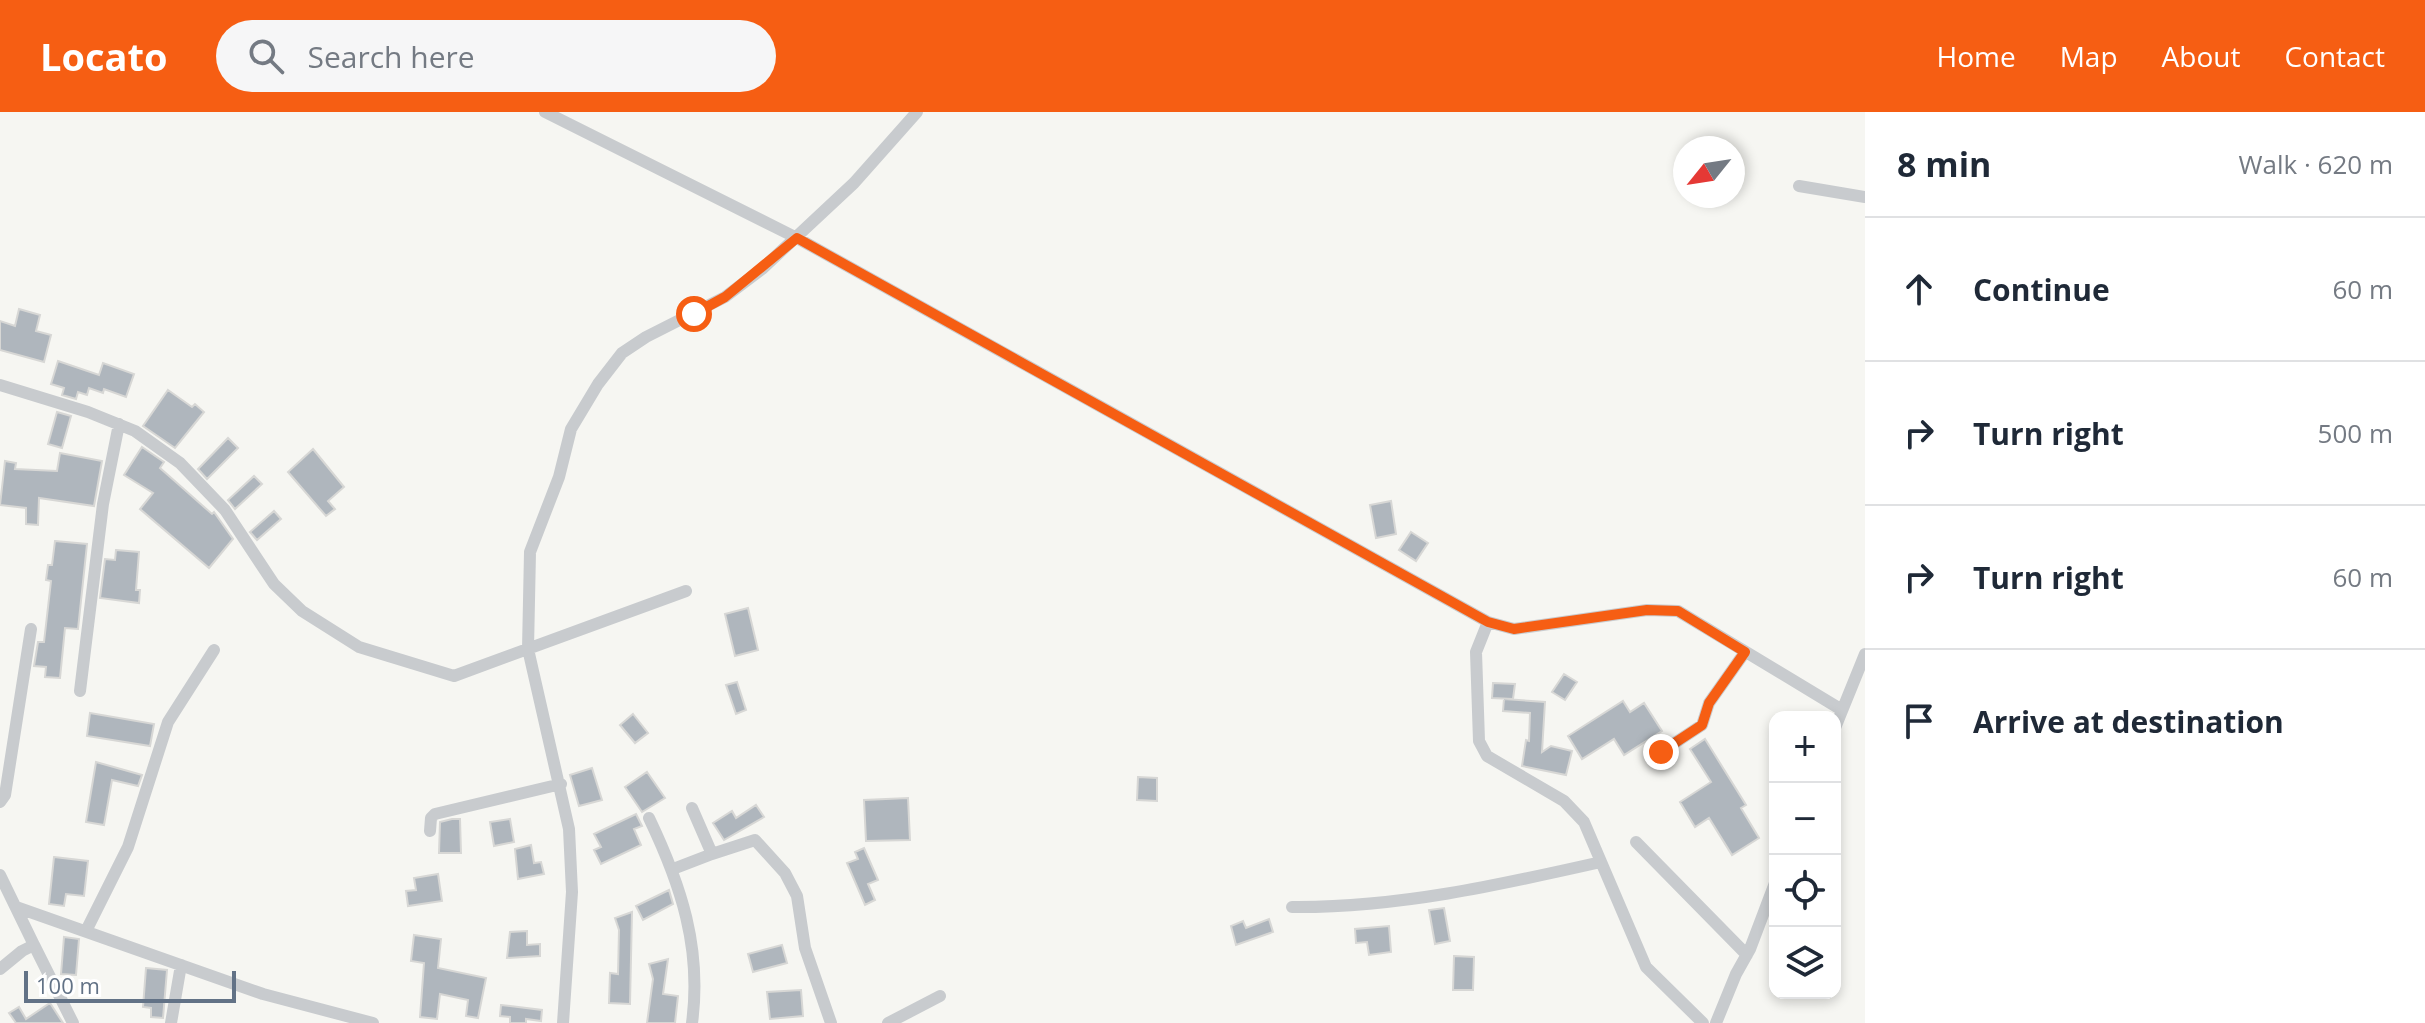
<!DOCTYPE html>
<html lang="en">
<head>
<meta charset="utf-8">
<style>
  :root { --surface:#fff; --page:#f6f6f7; --text:#1f2937; --muted:#747a83; --line:#e0e1e3; --accent:#f65e13 }
  body { margin:0; font-family:"Open Sans",sans-serif; background:var(--page); color:var(--text) }
  .controls { position:absolute; right:24px; bottom:24px; display:grid; overflow:hidden; border-radius:16px; box-shadow:0 4px 12px #0003 }
  .controls button { width:72px; height:72px; display:grid; place-items:center; padding:0; border:0; border-bottom:2px solid var(--line); background:var(--surface); color:var(--text); font:40px sans-serif }
  .compass { position:absolute; left:1673px; top:24px; width:72px; height:72px; border-radius:50%; background:var(--surface); box-shadow:0 4px 12px #0003; rotate:240deg }
  .scale { position:absolute; left:24px; bottom:20px; width:212px; box-sizing:border-box; padding-left:8px; border:4px solid #627286; border-top:0; font-size:22px; line-height:28px; white-space:nowrap; color:#627286; -webkit-text-stroke:6px #fff; paint-order:stroke }
  .stop { position:absolute; width:24px; height:24px; margin:-18px; border:6px solid #f65e13; border-radius:50%; background:#fff }
  .stop.end { background:#f65e13; border-color:#fff; box-shadow:0 2px 8px #0008 }
  .list { margin:0; padding:0; list-style:none }
  h2 { display:flex; justify-content:space-between; align-items:center; height:104px; margin:0; padding:0 32px; font-size:34px }
  h2 small { font-size:26px; font-weight:400; color:var(--muted) }
  .list li { display:grid; grid-template-columns:52px 1fr auto; gap:24px; align-items:center; box-sizing:border-box; height:144px; padding:0 32px; border-top:2px solid var(--line) }
  .list b { display:block; font-size:30px; white-space:nowrap }
  .list em { font-size:26px; font-style:normal; color:var(--muted) }
  .icon { flex:none; width:44px; height:44px; fill:none; stroke:currentColor; stroke-width:2; stroke-linecap:round; stroke-linejoin:round }
  .map { position:relative; flex:none; width:1865px; height:911px; overflow:hidden }
  header { display:flex; align-items:center; gap:48px; box-sizing:border-box; height:112px; padding:0 40px; background:var(--accent); color:#fff }
  header strong { font-size:38px }
  nav { display:flex; gap:44px; margin-inline-start:auto; font-size:28px }
  .search { width:560px; height:72px; background:var(--page); display:flex; align-items:center; gap:20px; box-sizing:border-box; padding:0 28px; border-radius:44px; color:var(--muted); font-size:30px }
  main { display:flex }
  aside { flex:1; background:var(--surface) }
  .map>svg:first-child { display:block }
  .building { fill:#afb6bd; stroke:#d7d7d5; stroke-width:2 }
  .lines { fill:none; stroke-linecap:round; stroke-linejoin:round }
  .street { stroke:#c8cbce; stroke-width:12 }
  .route { stroke:#f65e13; stroke-width:10 }
</style>
</head>
<body>
<header>
<strong>Locato</strong>
<div class="search"><svg class="icon" aria-label="search" viewBox="0 0 24 24"><circle cx="10" cy="10" r="6"/><path d="M15 15l6 6"/></svg>Search here</div>
<nav><a>Home</a><a>Map</a><a>About</a><a>Contact</a></nav>
</header>
<main>
<div class="map">
<svg width="1865" height="911" viewBox="0 0 1865 911">
  <rect width="100%" height="100%" fill="#f6f6f2"/>
  <path class="building" d="M19,197L40,203L36,219L51,223L44,250L0,238V209L15,214Z
    M58,249L99,263L103,251L134,262L126,285L104,277L103,281L89,276L87,283L78,280L76,287L62,283L64,276L51,272Z
    M168,278L192,295L195,292L204,300L175,336L143,314Z
    M57,300L71,304L62,336L48,332Z
    M228,326L238,336L207,367L198,357Z
    M142,335L164,350L160,356L177,371L212,402L214,400L233,427L209,456L140,397L153,381L124,363Z
    M313,337L344,375L328,389L335,397L326,404L288,360Z
    M60,341L102,349L94,394L39,386L38,413L26,412V396L0,393L5,349L16,351L15,357L57,359Z
    M254,364L262,372L235,397L228,388Z
    M1391,389L1396,422L1376,426L1370,393Z
    M274,399L281,407L257,428L250,420Z
    M1411,420L1428,431L1416,449L1399,438Z
    M55,429L87,432L78,517L65,516L60,566L45,565L46,555L34,554L38,530H44L51,469L46,468L48,453H52Z
    M116,438L139,440L136,478H140L139,491L100,486L105,447L115,448Z
    M748,496L758,538L735,544L725,502Z
    M1564,562L1577,570L1565,588L1552,580Z
    M737,570L746,598L736,602L726,573Z
    M1493,571L1515,572L1513,587L1492,586Z
    M1504,587L1545,590L1542,640L1551,634L1572,639L1566,663L1522,654L1526,628L1529,629L1530,601L1503,599Z
    M1623,589L1630,600L1644,591L1662,619L1624,643L1614,627L1582,647L1568,624Z
    M90,601L154,612L150,634L87,624Z
    M633,602L648,621L635,631L620,613Z
    M1705,627L1746,693L1741,696L1759,726L1732,743L1709,706L1695,715L1680,690L1711,670L1690,637Z
    M96,650L142,663L138,674L112,668L104,713L86,710Z
    M592,656L602,688L579,694L570,663Z
    M647,660L665,686L642,700L625,675Z
    M1138,665L1157,666V689L1137,688Z
    M908,686L910,728L866,729L864,688Z
    M756,693L764,705L724,728L713,711L732,699L736,706Z
    M636,702L642,714L634,717L641,733L601,752L594,738L601,735L594,722Z
    M452,707H460L461,741H439L440,710Z
    M510,707L514,730L494,734L490,710Z
    M531,733L534,751L541,750L544,762L518,767L515,737Z
    M864,736L878,768L868,772L875,788L865,793L847,751L858,747L855,740Z
    M54,745L88,749L84,784L66,782L64,794L49,792Z
    M438,762L442,789L408,794L406,779L416,778L414,766Z
    M669,778L673,792L643,808L636,794Z
    M1444,796L1450,829L1435,832L1429,798Z
    M632,800L630,892L609,891L610,861L618,862L619,818L615,806Z
    M1269,807L1273,820L1236,833L1231,814L1243,809L1246,816Z
    M1389,814L1391,840L1369,843L1367,830L1356,831L1355,817Z
    M527,819V833L540,832V844L507,846L510,820Z
    M414,823L441,827L438,856L486,866L478,906L466,904L468,888L440,882L437,907L420,905L424,851L411,849Z
    M64,825L79,827L76,863L61,862Z
    M782,833L787,851L753,860L748,842Z
    M1454,844L1474,845L1473,878H1453Z
    M668,847L663,882L678,884L675,911H647L653,867L649,852Z
    M146,856L167,858L163,906L151,905V896L143,895Z
    M801,878L803,904L770,907L767,880Z
    M50,891L63,911H16L9,901L19,895L26,907Z
    M501,893L542,898L541,909L526,907V911H510V905L500,904Z"/>
  <g class="lines">
    <path class="street" d="M545,0L797,126L1488,510L1514,517L1647,498L1678,499L1842,598
      M1799,74L1865,85
      M0,273L88,300L135,319L180,351L225,398L274,472L302,499L359,535L454,564L686,479
      M1488,510L1476,540L1479,629L1487,644L1564,689L1584,710L1646,855L1703,911
      M80,579L103,392L119,312
      M1835,616L1865,542
      M1661,640L1702,613L1709,591L1745,540
      M0,690L5,683L31,517
      M649,706C681,773 702,836 692,911
      M430,719L431,706L435,702L561,672
      M1636,730L1747,843
      M712,742L755,728L785,761L797,784L805,836L831,911
      M673,757L712,742L692,696
      M0,763L34,833L22,839L0,857
      M16,795L263,882L373,911
      M1292,795C1397,796 1499,773 1601,750
      M86,819L128,735L168,610L214,538
      M34,833L73,911
      M171,911L181,853
      M563,911L572,780L569,717L528,537L530,440L559,365L571,317L598,272L622,241L646,225L725,185L762,157L854,71L917,0
      M888,911L940,884
      M1716,911L1736,862L1750,837L1775,771"/>
  </g>
  <g class="lines">
    <path class="route" d="M694,202L725,185L797,126L1488,510L1514,517L1647,498L1678,499L1745,540L1709,591L1702,613L1661,640"/>
  </g>
</svg>
<div class="controls">
<button>+</button>
<button>−</button>
<button><svg class="icon" aria-label="locate" viewBox="0 0 24 24"><circle cx="12" cy="12" r="6"/><path d="M12 2v4M12 18v4M2 12h4M18 12h4"/></svg></button>
<button><svg class="icon" aria-label="layers" viewBox="0 0 24 24"><path d="M12 4l9 5-9 5-9-5zM3 14l9 5 9-5"/></svg></button>
</div>
<svg class="compass" viewBox="-18 -18 36 36"><path d="M0-13l5 13h-10z" fill="#e53935"/><path d="M0 13l5-13h-10z" fill="#747a83"/></svg>
<div class="scale">100 m</div>
<div class="stop" style="left:694px;top:202px"></div>
<div class="stop end" style="left:1661px;top:640px"></div>
</div>
<aside>
<h2>8 min<small>Walk · 620 m</small></h2>
<ul class="list">
<li><svg class="icon" aria-label="ahead" viewBox="0 0 24 24"><path d="M12 20V5M6 11l6-6 6 6"/></svg><div><b>Continue</b></div><em>60 m</em></li>
<li><svg class="icon" aria-label="right" viewBox="0 0 24 24"><path d="M7 20v-9h11M14 6l5 5-5 5"/></svg><div><b>Turn right</b></div><em>500 m</em></li>
<li><svg class="icon" aria-label="right" viewBox="0 0 24 24"><path d="M7 20v-9h11M14 6l5 5-5 5"/></svg><div><b>Turn right</b></div><em>60 m</em></li>
<li><svg class="icon" aria-label="arrive" viewBox="0 0 24 24"><path d="M6 21V4h12l-3 4 3 4H6"/></svg><div><b>Arrive at destination</b></div></li>
</ul>
</aside>
</main>
</body>
</html>
